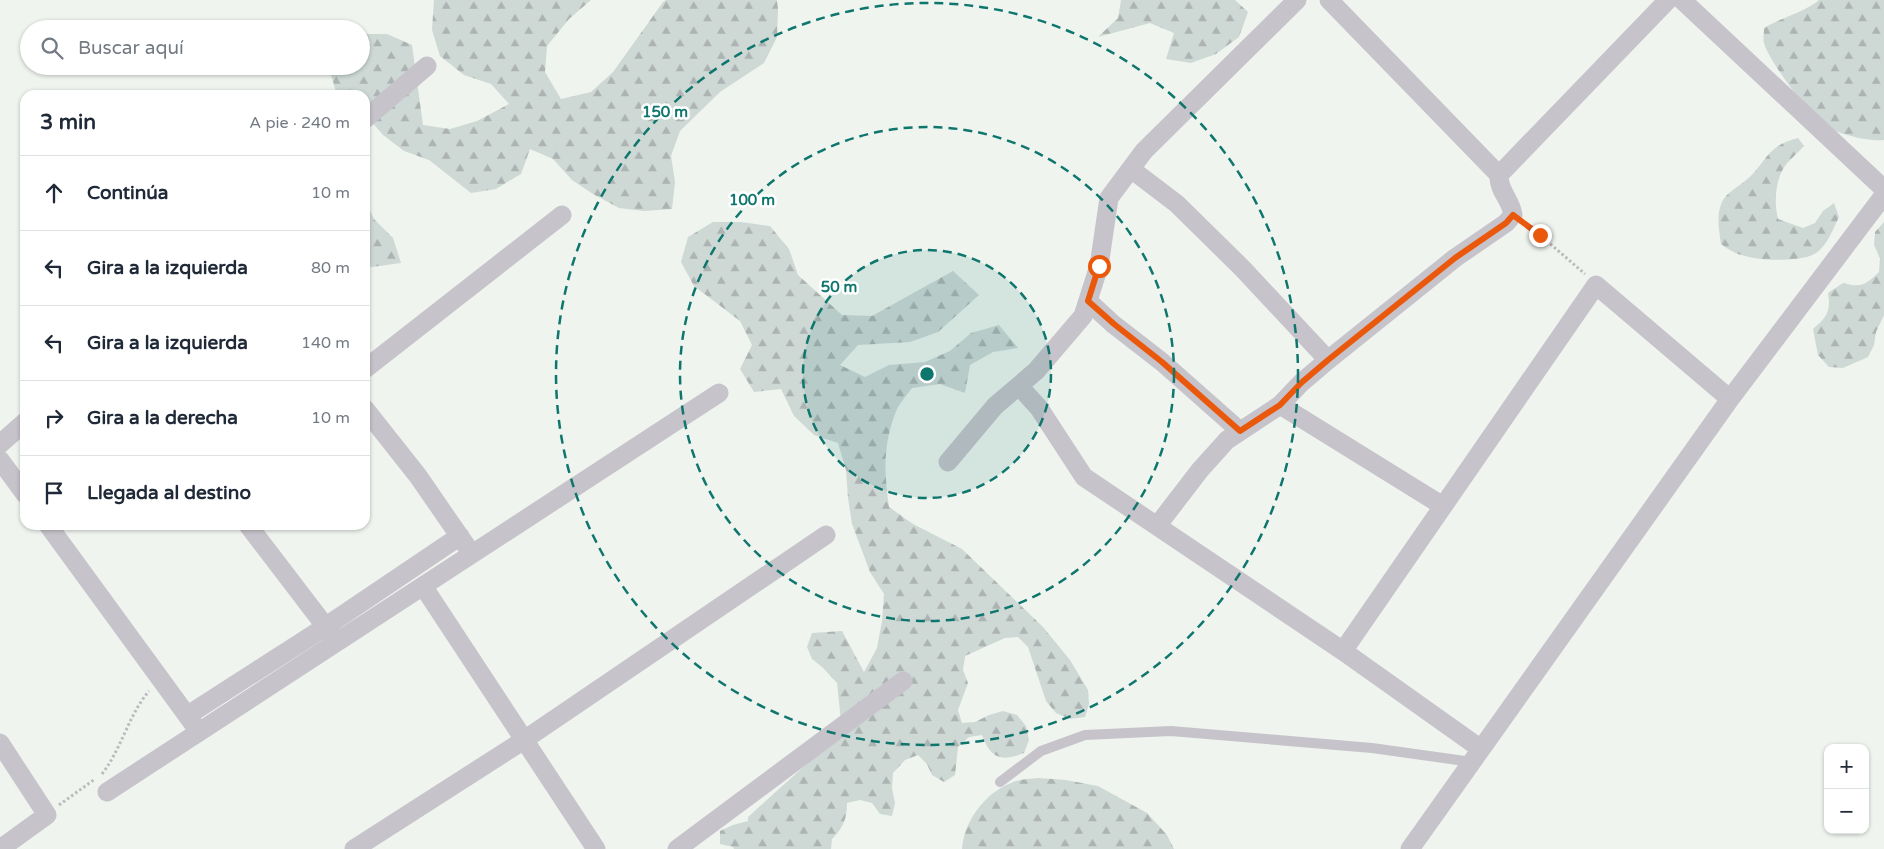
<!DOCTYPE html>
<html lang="es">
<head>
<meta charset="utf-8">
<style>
  :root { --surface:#fff; --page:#f6f6f7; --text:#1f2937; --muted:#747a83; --line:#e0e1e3 }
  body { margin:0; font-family:"Varela Round",sans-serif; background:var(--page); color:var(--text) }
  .controls { position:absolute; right:15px; bottom:15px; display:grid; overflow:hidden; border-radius:10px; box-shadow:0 1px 4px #0004 }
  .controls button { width:45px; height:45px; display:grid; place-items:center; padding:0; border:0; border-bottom:1px solid var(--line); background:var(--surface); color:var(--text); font:25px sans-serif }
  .stop { position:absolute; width:15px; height:15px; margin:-11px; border:4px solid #ea580c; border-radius:50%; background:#fff }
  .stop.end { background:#ea580c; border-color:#fff; box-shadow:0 1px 5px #0008 }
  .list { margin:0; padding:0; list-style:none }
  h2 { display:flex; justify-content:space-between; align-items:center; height:65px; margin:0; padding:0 20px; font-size:21px }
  h2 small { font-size:16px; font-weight:400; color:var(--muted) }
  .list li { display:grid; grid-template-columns:32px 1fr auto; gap:15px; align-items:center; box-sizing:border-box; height:75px; padding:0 20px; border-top:1px solid var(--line) }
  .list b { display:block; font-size:19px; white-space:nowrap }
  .list em { font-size:16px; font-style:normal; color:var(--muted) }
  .icon { flex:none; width:28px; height:28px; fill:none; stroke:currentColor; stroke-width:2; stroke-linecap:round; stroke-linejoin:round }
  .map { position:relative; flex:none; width:1884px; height:849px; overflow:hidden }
  .search { position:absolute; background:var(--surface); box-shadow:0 1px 4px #0004; left:20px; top:20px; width:350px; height:55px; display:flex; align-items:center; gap:12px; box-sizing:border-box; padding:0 18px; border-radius:28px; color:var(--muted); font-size:19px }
  .panel { position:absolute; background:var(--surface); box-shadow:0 1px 4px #0004; left:20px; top:90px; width:350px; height:440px; border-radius:15px }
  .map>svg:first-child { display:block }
  .forest { fill:url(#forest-firs) }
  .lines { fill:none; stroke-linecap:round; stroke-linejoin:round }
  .path { stroke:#bdbabf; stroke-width:3; stroke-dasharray:2.5 2.5; stroke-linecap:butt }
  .service { stroke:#c7c3ca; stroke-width:10 }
  .minor { stroke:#c7c3ca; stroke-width:19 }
  .route { stroke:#ea580c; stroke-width:6 }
  .ring { fill:none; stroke:#0f766e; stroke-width:2.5; stroke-dasharray:9 6 }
  .centre { fill:#0f766e; stroke:#fff; stroke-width:2.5 }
  .ring-label { font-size:15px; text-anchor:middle; font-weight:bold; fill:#0f766e; stroke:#fff; stroke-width:5; stroke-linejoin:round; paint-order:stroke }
</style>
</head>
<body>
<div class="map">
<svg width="1884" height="849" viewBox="0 0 1884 849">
  <defs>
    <pattern id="forest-firs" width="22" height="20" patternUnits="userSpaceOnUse" patternTransform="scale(1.25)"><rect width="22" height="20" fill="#ced9d5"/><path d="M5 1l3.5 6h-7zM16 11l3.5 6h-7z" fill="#acb3b2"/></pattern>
  </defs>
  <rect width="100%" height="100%" fill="#eff4ef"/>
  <path class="forest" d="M434,0H591L569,19L547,46L545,72L561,99L591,92L613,72L663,2L666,0H777L778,9L777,37L764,63L720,92L680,131L671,156L675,182L672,209L644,211L619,208L593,194L572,180L553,159L530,149L521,174L496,189L471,193L429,160L404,151L383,135L365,114V95H337L331,75V66H361V34H387L412,45L423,125L450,129L477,121L509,104L491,84L464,75L440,56L432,30Z
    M1121,0H1235L1248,12L1239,37L1216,54L1191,63L1166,59L1174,33L1150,23L1098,37L1118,18Z
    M1819,0H1884V140C1869,142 1838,134 1825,126C1811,117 1768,60 1764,43C1763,39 1764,33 1764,28C1782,17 1803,13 1819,0Z
    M1798,138L1804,146C1798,153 1790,159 1785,166C1775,180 1774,203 1778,219L1803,228L1815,223L1823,211L1834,203L1839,217C1833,229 1827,246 1816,253C1803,262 1760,261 1745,256C1736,254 1729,250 1721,244C1719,230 1716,215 1722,202C1727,192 1737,188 1745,181C1767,163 1765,146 1798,138Z
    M365,199L374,219L393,238L401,263L365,268Z
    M713,222H741L770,226L789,249L798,275L842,315L872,316L953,271L979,295L938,332L910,342L858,345L840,365L865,377L889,365L925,362L950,351L971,333L999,325L1018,348L993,352L970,365L965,393L940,384L912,388C906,396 898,405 895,414C883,446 884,473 889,507L913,524L962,549L1043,627L1070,660L1088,690L1089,704L1085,717L1070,719L1056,713L1046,701L1028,647L1018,637L1005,638L965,656L963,670L968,683L958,710L962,723L975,722L989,715L1003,711L1017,715L1026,726L1029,740L1024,753C1001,762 991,759 982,735L969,737L958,747L955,775L944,782L932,775L927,764L918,755L905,760L893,773L892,788L895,803L892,816L880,814L872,803L860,800L847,803C847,819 843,828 832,839L831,849H734L733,847L720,844V831L733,825L748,821V817L840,734L841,721L837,683L822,667L812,659L807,647L812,633L842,631L864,672L877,648L882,621L884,594L870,572L852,524L848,498L846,470L838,443L814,435L794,416L781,389L754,392L740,369L752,345L740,321L694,286L681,262L688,237Z
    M1884,222V315L1876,332L1874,345L1868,357L1843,368L1829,367L1818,355L1813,329C1827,317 1831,311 1828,293L1843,283C1862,288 1865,285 1879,272L1880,258L1874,245L1875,232Z
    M1038,778L1066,780L1098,786L1147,813L1167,835L1174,849H962C964,821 985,793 1011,783C1019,779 1030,779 1038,778Z"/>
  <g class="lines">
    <path class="path" d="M1527,225L1540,235L1585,274
      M102,774C122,748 128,716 149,691
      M59,805L95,779"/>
    <path class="service" d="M1000,782L1041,751L1085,735L1171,731L1372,748L1472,762"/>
    <path class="minor" d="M1329,0L1499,175
      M1682,0L1884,189
      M365,119L427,66
      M1131,169L1177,204L1243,269L1328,360
      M1088,301L1113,324L1162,362L1240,431
      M365,369L562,215
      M1019,386L1039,408L1084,477L1343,651L1481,749
      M1280,405L1443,506
      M365,409L418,476L467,547
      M0,444L25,422
      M0,460L25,494
      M948,462L995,406L1036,371L1083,316L1099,266L1109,198L1144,151L1297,0
      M48,525L194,725
      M248,525L332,635
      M1157,526L1200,470L1227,440L1280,405L1301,383L1328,360L1455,258L1506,223L1513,215C1511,199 1498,191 1499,175L1668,0
      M423,586L596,849
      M1343,651L1596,285L1730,399
      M188,715L325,627L460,536
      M0,743L47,815L0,849
      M107,792L719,393
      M354,849L524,740L826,535
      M677,849L903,681
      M1410,849L1730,399L1884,195"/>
  </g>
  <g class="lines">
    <path class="route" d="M1099,266L1088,301L1114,324L1162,362L1240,431L1280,405L1301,383L1328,360L1455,258L1506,223L1513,215L1540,235"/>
  </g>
  <circle cx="927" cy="374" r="124" fill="#0f766e" fill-opacity=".12"/>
  <g class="ring">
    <circle cx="927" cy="374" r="124"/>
    <circle cx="927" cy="374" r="247"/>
    <circle cx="927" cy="374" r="371"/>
  </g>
  <circle cx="927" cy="374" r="8" class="centre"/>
  <g class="ring-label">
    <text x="665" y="117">150 m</text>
    <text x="752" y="205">100 m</text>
    <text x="839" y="292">50 m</text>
  </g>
</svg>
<div class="controls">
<button>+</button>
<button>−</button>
</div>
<div class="stop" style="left:1099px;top:266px"></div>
<div class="stop end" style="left:1540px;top:235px"></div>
<div class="search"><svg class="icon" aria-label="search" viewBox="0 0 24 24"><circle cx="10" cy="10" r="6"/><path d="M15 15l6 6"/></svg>Buscar aquí</div>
<section class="panel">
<h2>3 min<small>A pie · 240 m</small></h2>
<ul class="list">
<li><svg class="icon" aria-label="ahead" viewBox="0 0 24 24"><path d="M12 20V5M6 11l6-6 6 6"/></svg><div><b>Continúa</b></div><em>10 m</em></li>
<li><svg class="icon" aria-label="left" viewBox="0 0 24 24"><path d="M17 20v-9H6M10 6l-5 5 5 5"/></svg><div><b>Gira a la izquierda</b></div><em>80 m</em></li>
<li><svg class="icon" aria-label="left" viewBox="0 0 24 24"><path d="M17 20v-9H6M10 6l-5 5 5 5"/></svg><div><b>Gira a la izquierda</b></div><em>140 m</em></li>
<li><svg class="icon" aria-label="right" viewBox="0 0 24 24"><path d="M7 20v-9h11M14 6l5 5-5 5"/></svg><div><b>Gira a la derecha</b></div><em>10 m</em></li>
<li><svg class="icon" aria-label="arrive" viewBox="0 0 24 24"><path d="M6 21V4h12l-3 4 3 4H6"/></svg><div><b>Llegada al destino</b></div></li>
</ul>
</section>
</div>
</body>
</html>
